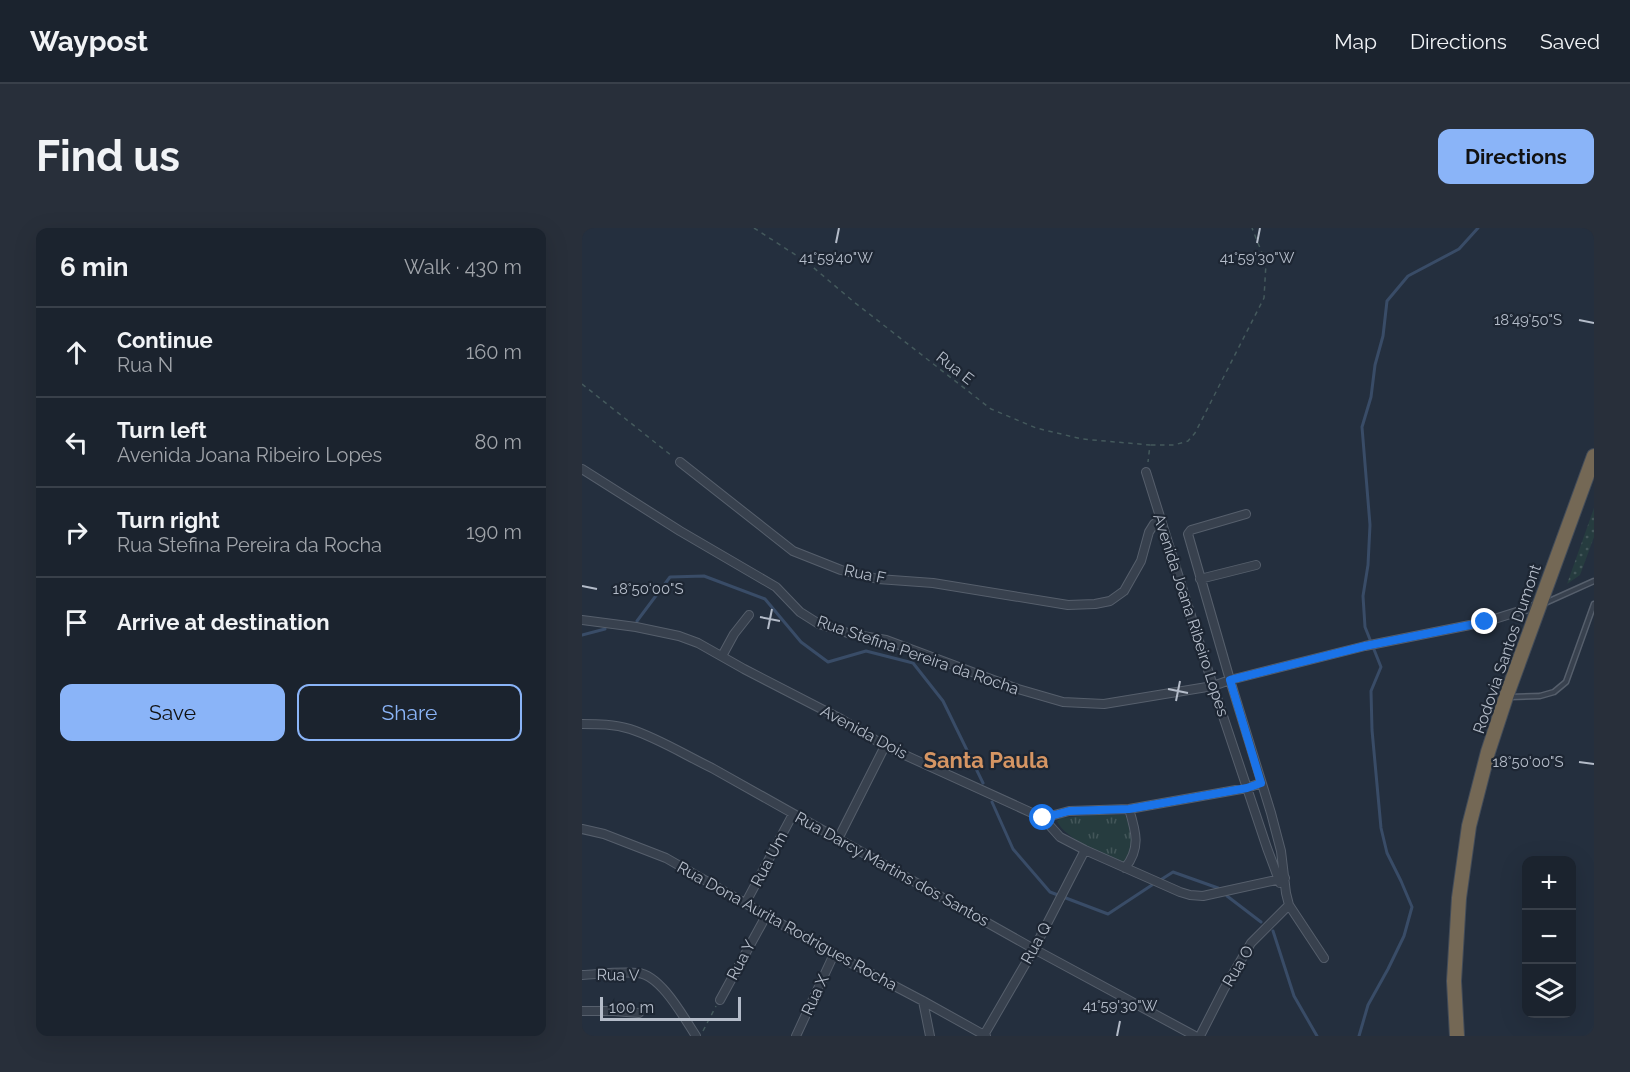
<!DOCTYPE html>
<html lang="en">
<head>
<meta charset="utf-8">
<style>
  :root { --surface:#1b232e; --page:#282f3a; --text:#f1f3f6; --muted:#a0a4aa; --line:#39404a; --accent:#8ab4f8 }
  body { margin:0; font-family:Raleway,sans-serif; background:var(--page); color:var(--text) }
  .controls { position:absolute; right:18px; bottom:18px; display:grid; overflow:hidden; border-radius:12px; box-shadow:0 6px 24px #0002 }
  .controls button { width:54px; height:54px; display:grid; place-items:center; padding:0; border:0; border-bottom:2px solid var(--line); background:var(--surface); color:var(--text); font:30px sans-serif }
  .scale { position:absolute; left:18px; bottom:15px; width:141px; box-sizing:border-box; padding-left:6px; border:3px solid #b4bcc9; border-top:0; font-size:16px; line-height:21px; white-space:nowrap; color:#b4bcc9; -webkit-text-stroke:4px #1d2633; paint-order:stroke }
  .stop { position:absolute; width:18px; height:18px; margin:-14px; border:4px solid #1a73e8; border-radius:50%; background:#fff }
  .stop.end { background:#1a73e8; border-color:#fff; box-shadow:0 2px 6px #0008 }
  .list { margin:0; padding:0; list-style:none }
  h2 { display:flex; justify-content:space-between; align-items:center; height:78px; margin:0; padding:0 24px; font-size:26px }
  h2 small { font-size:20px; font-weight:400; color:var(--muted) }
  .list li { display:grid; grid-template-columns:39px 1fr auto; gap:18px; align-items:center; box-sizing:border-box; height:90px; padding:0 24px; border-top:2px solid var(--line) }
  .list b { display:block; font-size:22px; white-space:nowrap }
  .list p { margin:0; font-size:20px; white-space:nowrap; color:var(--muted) }
  .list em { font-size:20px; font-style:normal; color:var(--muted) }
  .actions { display:flex; gap:12px; padding:18px 24px }
  .actions a { flex:1; padding:14px 0; border:2px solid var(--accent); border-radius:12px; text-align:center; font-size:21px; color:var(--accent) }
  .actions .main { background:var(--accent); color:#111 }
  .icon { flex:none; width:33px; height:33px; fill:none; stroke:currentColor; stroke-width:2; stroke-linecap:round; stroke-linejoin:round }
  .map { position:relative; flex:none; width:1012px; height:808px; overflow:hidden; border-radius:12px }
  header { display:flex; align-items:center; gap:36px; box-sizing:border-box; height:84px; padding:0 30px; background:var(--surface); border-bottom:2px solid var(--line) }
  header strong { font-size:28px }
  nav { display:flex; gap:33px; margin-inline-start:auto; font-size:21px }
  .intro { display:flex; align-items:center; justify-content:space-between; box-sizing:border-box; height:144px; padding:0 36px }
  h1 { margin:0; font-size:42px }
  .button { padding:15px 27px; border-radius:12px; background:var(--accent); color:#111; font-size:21px; font-weight:700 }
  main { display:flex; gap:36px; padding:0 36px }
  aside { flex:1; background:var(--surface); border-radius:12px; box-shadow:0 6px 24px #0002 }
  .map>svg:first-child { display:block }
  .grass { fill:url(#grass-dots) }
  .park { fill:url(#park-tufts) }
  .lines { fill:none; stroke-linecap:round; stroke-linejoin:round }
  .stream { stroke:#394c67; stroke-width:3 }
  .lane-casing { stroke:#565f6c; stroke-width:7 }
  .street-casing { stroke:#565f6c; stroke-width:10 }
  .highway-casing { stroke:#434c59; stroke-width:16 }
  .path { stroke:#44595c; stroke-width:1.5; stroke-dasharray:4.5 4.5; stroke-linecap:butt }
  .lane { stroke:#38414e; stroke-width:4 }
  .street { stroke:#38414e; stroke-width:8 }
  .highway { stroke:#746855; stroke-width:14 }
  .route { stroke:#1a73e8; stroke-width:8 }
  .ticks { fill:none; stroke:#b4bcc9; stroke-width:2 }
  .labels { text-anchor:middle; dominant-baseline:central; stroke-width:4.5; stroke-linejoin:round; paint-order:stroke }
  .street-label { font-size:16px; fill:#b4bcc9; stroke:#1d2633 }
  .district-label { font-size:22px; font-weight:bold; fill:#d59563; stroke:#1d2633 }
  .ticks-label { font-size:15px; text-anchor:middle; fill:#b4bcc9; stroke:#1d2633; stroke-width:4.5; stroke-linejoin:round; paint-order:stroke }
</style>
</head>
<body>
<header>
<strong>Waypost</strong>
<nav><a>Map</a><a>Directions</a><a>Saved</a></nav>
</header>
<div class="intro"><h1>Find us</h1><a class="button">Directions</a></div>
<main>
<aside>
<h2>6 min<small>Walk · 430 m</small></h2>
<ul class="list">
<li><svg class="icon" aria-label="ahead" viewBox="0 0 24 24"><path d="M12 20V5M6 11l6-6 6 6"/></svg><div><b>Continue</b><p>Rua N</p></div><em>160 m</em></li>
<li><svg class="icon" aria-label="left" viewBox="0 0 24 24"><path d="M17 20v-9H6M10 6l-5 5 5 5"/></svg><div><b>Turn left</b><p>Avenida Joana Ribeiro Lopes</p></div><em>80 m</em></li>
<li><svg class="icon" aria-label="right" viewBox="0 0 24 24"><path d="M7 20v-9h11M14 6l5 5-5 5"/></svg><div><b>Turn right</b><p>Rua Stefina Pereira da Rocha</p></div><em>190 m</em></li>
<li><svg class="icon" aria-label="arrive" viewBox="0 0 24 24"><path d="M6 21V4h12l-3 4 3 4H6"/></svg><div><b>Arrive at destination</b></div></li>
</ul>
<div class="actions"><a class="main">Save</a><a>Share</a></div>
</aside>
<div class="map">
<svg width="1012" height="808" viewBox="0 0 1012 808">
  <defs>
    <pattern id="grass-dots" width="8" height="8" patternUnits="userSpaceOnUse" patternTransform="scale(1.5)"><rect width="8" height="8" fill="#263c3f"/><path d="M2 2h.1M6 6h.1" fill="none" stroke="#435659" stroke-width="1.8" stroke-linecap="round"/></pattern>
    <pattern id="park-tufts" width="24" height="20" patternUnits="userSpaceOnUse" patternTransform="scale(1.5)"><rect width="24" height="20" fill="#263c3f"/><path d="M3 7l-1-3M5 7V3M7 7l1-3M15 17l-1-3M17 17v-4M19 17l1-3" fill="none" stroke="#435659"/></pattern>
  </defs>
  <rect width="100%" height="100%" fill="#242f3e"/>
  <path class="grass" d="M1012,280V309L998,347L985,356Z"/>
  <path class="park" d="M510,587H543L548,599L551,623L540,636C523,627 483,611 475,593L479,590Z"/>
  <g class="lines">
    <path class="stream" d="M55,393L88,349L122,348L183,371L219,414L246,434L284,423L331,435L361,473L401,555
      M0,407L23,401
      M410,574L431,621L468,664L526,686L570,657
      M580,651L591,644L636,660
      M645,668L679,694
      M691,703L712,768L735,808
      M777,808L786,777L806,741L822,708L830,679L819,653L805,625L799,600L790,502L789,463L799,439L783,399L781,368L786,337L788,297L780,199L789,169L793,137L801,108L805,73L826,48L877,21L896,0"/>
    <defs>
      <path id="lane" d="M963,375L1012,353
        M928,469L958,468L972,464L984,454L1012,376"/>
      <path id="street" d="M98,234L211,323L259,342L296,351L351,355L486,377L513,376L528,373L542,363L559,333L567,304L572,296L578,292
        M0,241L98,303L194,359L218,384L237,396L269,406L304,412L436,461L481,474L522,476L631,458L648,452L783,418L903,394L957,377
        M564,244L631,458L685,620L698,655
        M664,286L609,302L606,306L648,452L689,585L699,623L704,665L707,677L742,730
        M618,351L674,337
        M0,392L54,399L97,408L116,415L162,441L259,491L303,518L461,590L478,609L503,622L598,664L608,667L621,668L703,650
        M140,428L152,406L167,387
        M0,496C16,496 32,496 48,501C76,510 103,527 130,540L452,721L613,808
        M461,590L487,583L547,581L665,560L679,555
        M0,601L22,606L84,630L252,726L341,773L404,808
        M256,611L303,518
        M543,640C559,620 554,604 547,581
        M163,676L211,586
        M0,747C18,746 38,743 56,745C79,747 102,790 114,808
        M138,772L184,688
        M341,773L348,808
        M0,783H32L57,785
        M402,807L452,721L503,622
        M214,808L252,726
        M618,808L642,761L669,715L707,677"/>
      <path id="highway" d="M875,808L872,753L877,670L887,598L906,524L924,469L1012,228"/>
    </defs>
    <use href="#lane" class="lane-casing"/>
    <use href="#street" class="street-casing"/>
    <use href="#highway" class="highway-casing"/>
    <path class="path" d="M172,0L226,35L272,74L409,181L454,200L500,211L568,217L566,234
      M0,156L90,228
      M569,217H592L606,213L613,205L682,70L684,35L670,0
      M121,803L134,778"/>
    <use href="#lane" class="lane"/>
    <use href="#street" class="street"/>
    <use href="#highway" class="highway"/>
  </g>
  <g class="lines">
    <path class="route" d="M461,590L487,583L547,581L665,560L679,555L648,452L783,418L903,394"/>
  </g>
  <path class="ticks" d="M254,15L257,0M675,15L678,0M997,92L1012,95M0,358L15,361M178,389L198,393M186,401L190,381M586,461L606,465M594,473L598,453M997,534L1012,536M535,808L538,793"/>
  <g class="labels">
    <g class="street-label">
      <text transform="translate(373 140) rotate(38)">Rua E</text>
      <text transform="translate(283 346) rotate(12)">Rua F</text>
      <text transform="translate(609 387) rotate(72)">Avenida Joana Ribeiro Lopes</text>
      <text transform="translate(925 421) rotate(-71)">Rodovia Santos Dumont</text>
      <text transform="translate(336 427) rotate(19)">Rua Stefina Pereira da Rocha</text>
      <text transform="translate(282 504) rotate(28)">Avenida Dois</text>
      <text transform="translate(187 631) rotate(-62)">Rua Um</text>
      <text transform="translate(310 641) rotate(29)">Rua Darcy Martins dos Santos</text>
      <text transform="translate(205 698) rotate(29)">Rua Dona Aurita Rodrigues Rocha</text>
      <text transform="translate(454 715) rotate(-61)">Rua Q</text>
      <text transform="translate(159 732) rotate(-62)">Rua Y</text>
      <text transform="translate(656 738) rotate(-59)">Rua O</text>
      <text transform="translate(36 747) rotate(1)">Rua V</text>
      <text transform="translate(233 767) rotate(-65)">Rua X</text>
    </g>
    <g class="district-label">
      <text x="404" y="532">Santa Paula</text>
    </g>
  </g>
  <g class="ticks-label">
    <text x="254" y="35">41°59'40"W</text>
    <text x="675" y="35">41°59'30"W</text>
    <text x="946" y="97">18°49'50"S</text>
    <text x="66" y="366">18°50'00"S</text>
    <text x="946" y="539">18°50'00"S</text>
    <text x="538" y="783">41°59'30"W</text>
  </g>
</svg>
<div class="controls">
<button>+</button>
<button>−</button>
<button><svg class="icon" aria-label="layers" viewBox="0 0 24 24"><path d="M12 4l9 5-9 5-9-5zM3 14l9 5 9-5"/></svg></button>
</div>
<div class="scale">100 m</div>
<div class="stop" style="left:461px;top:590px"></div>
<div class="stop end" style="left:903px;top:394px"></div>
</div>
</main>
</body>
</html>
